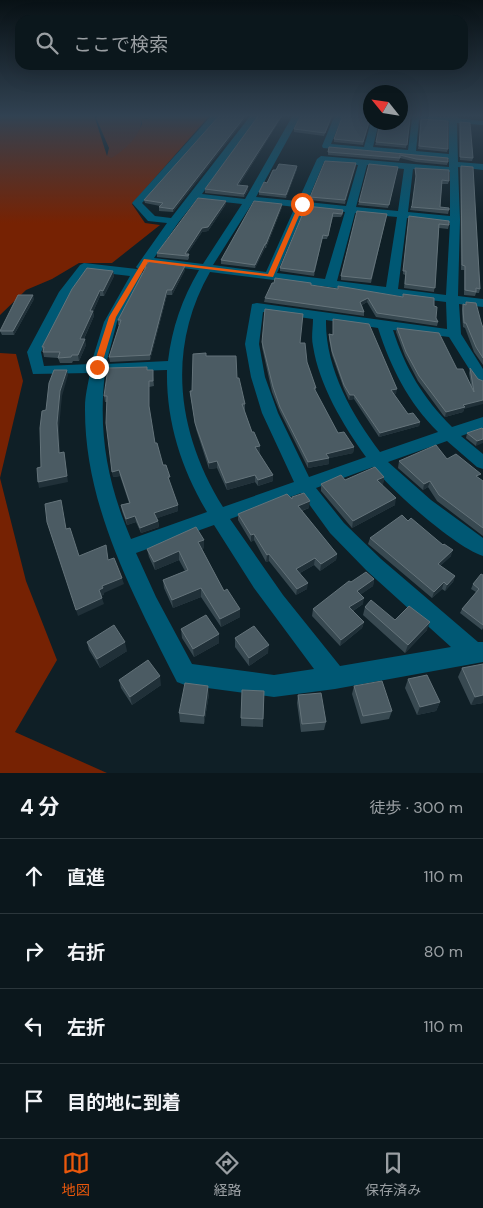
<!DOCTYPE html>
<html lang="ja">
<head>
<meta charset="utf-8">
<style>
  :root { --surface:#0b171c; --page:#142025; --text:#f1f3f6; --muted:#9a9fa3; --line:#2b363b; --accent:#ea580c }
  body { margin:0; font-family:"DM Sans","Noto Sans JP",sans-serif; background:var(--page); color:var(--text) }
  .compass { position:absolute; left:363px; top:85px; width:45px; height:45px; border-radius:50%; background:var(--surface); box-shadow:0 5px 20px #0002; rotate:300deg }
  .stop { position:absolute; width:15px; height:15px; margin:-11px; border:4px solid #ea580c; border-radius:50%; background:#fff }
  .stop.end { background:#ea580c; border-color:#fff; box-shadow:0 1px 5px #0008 }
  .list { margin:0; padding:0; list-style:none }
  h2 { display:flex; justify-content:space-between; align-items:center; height:65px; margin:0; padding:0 20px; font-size:21px }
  h2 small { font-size:16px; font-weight:400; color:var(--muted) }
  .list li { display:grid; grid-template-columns:32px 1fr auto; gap:15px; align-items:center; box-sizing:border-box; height:75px; padding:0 20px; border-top:1px solid var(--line) }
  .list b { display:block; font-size:19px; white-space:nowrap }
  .list em { font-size:16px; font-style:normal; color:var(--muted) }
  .icon { flex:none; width:28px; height:28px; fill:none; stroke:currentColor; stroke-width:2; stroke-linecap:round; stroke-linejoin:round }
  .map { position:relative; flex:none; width:483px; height:773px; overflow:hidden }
  .search { position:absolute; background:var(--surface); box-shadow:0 5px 20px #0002; left:15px; right:15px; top:15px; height:55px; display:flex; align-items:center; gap:12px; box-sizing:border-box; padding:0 18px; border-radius:15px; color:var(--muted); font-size:19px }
  .sheet { height:365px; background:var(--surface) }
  nav { display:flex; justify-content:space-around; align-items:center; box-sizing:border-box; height:70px; border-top:1px solid var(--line); background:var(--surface); font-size:14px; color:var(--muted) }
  nav a { display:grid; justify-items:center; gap:2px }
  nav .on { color:var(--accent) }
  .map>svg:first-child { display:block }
  .green { fill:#762203 }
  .water { fill:#692611 }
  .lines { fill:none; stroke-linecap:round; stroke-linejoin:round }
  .minor { fill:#005874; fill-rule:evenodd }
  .wall { fill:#384951 }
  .shaded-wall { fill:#203038 }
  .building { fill:#4b5b63; stroke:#64737a }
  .route { fill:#ea580c }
</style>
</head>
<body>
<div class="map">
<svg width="483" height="773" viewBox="0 0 483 773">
  <rect width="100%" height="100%" fill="#0f1f26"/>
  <path class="green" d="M0,115H94L107,156C123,152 135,139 142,124L141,119H147L154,115H210L132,204L145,223L160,225L112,263H79L52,279L26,290L0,315Z
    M0,353L16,354L23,381L0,478L26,581L57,660L15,732L107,773H0Z"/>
  <path class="water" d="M98,115H154L155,117L141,119C144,133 122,153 111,158L107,156L109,148L96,118Z"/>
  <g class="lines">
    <path class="minor" d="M212,115H220L142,203L155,216L171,218L251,115H259L202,194L245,199L293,115H301L256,197L298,201L317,159L321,156L449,167V159L323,148L322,146L335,115H343L331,144L364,147L371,122H379L373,147L408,150L412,119L400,118V115L450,117V115H458L457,118L483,121V125L457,123L458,162L483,164V170L458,167L460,220L458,296L483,299V307L459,304L461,334L483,369V385L478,383L449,337L393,330C405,368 423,398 452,427L483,417V428L461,436L483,454V469L477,467L447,441L388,462L431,500L483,538V556C455,547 392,491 373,467L316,488L344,523L381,559L478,642H483V662L335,689L274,697L185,685L177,682C134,596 84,506 85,407C85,396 88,384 90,373L33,374L27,352L59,292L80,265L84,263L137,269L143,273L117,322L106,364L168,361C172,328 182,299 199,270L150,264L146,269H138L136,267L167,223L148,221L132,203ZM419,120L449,122V154L416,151ZM324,162L358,165L346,206L307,202ZM367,165L404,169L398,211L356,207ZM413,169L450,172V216L408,212ZM197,199L242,204L203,264L154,258L178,223ZM253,202L295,207L266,272L213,265ZM305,208L345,212L325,279L277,273ZM355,213L397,217L386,287L337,281ZM407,218L450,223L446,295L398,289ZM87,271L130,276L104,322L91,364L44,366L41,352L71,293ZM210,272L446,302L447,329L257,303L252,304L245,344L251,377L262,413L294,482L223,507C177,433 166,349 210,272ZM263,312L313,319C313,328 311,337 313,346C319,385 343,425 366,457L309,477L278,413L265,377L259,344ZM326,320L378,328C391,368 408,402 438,432L380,452C352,415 325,368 326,320ZM167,370C166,421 181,468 207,512L131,539C107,482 98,433 105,372ZM301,493L330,533L367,571L451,647L340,666L283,595L230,519ZM214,525L254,588L314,669L274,675L192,664L156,597L136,553Z"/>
  </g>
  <path class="wall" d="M220,115H248L173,212L159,211V207L160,206L145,203L144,200Z
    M259,115H283L239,185L248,190L244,197L205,193V189Z
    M301,115H333L324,136L294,132V129Z
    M459,115H469V117L460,116Z
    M410,118L406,148L375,145L376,142Z
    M421,119L448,149L447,152L418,149Z
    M369,122L363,145L334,142V139Z
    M460,122L473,158L472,161L460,160Z
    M328,152L448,158V162L447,165L416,162L400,158L399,161L328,155Z
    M356,163L345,204L310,200V197Z
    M461,166L480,289L479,293H476L475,296L464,295V270H461L460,169Z
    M415,168L449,181L448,184H442L440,207L449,210L448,214L410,210L411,207L412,206L416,180L415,171Z
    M297,169L286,198L259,195V192L276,170Z
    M397,170L388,208L358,205L359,202Z
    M226,204L208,231L202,232L187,254H189V258L188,260L157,257V253Z
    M306,206L343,214L341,217H333L327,239H322L314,276L280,271V268Z
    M282,207L266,248H265L255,268L221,264V260Z
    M409,216L449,225L448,229L439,228L434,292L404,288L405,275L403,274Z
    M386,218L371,283L341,280V276Z
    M144,266H185V270L172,295H167L150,360L110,362L109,357L119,325H118V320L145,270Z
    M113,271L114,276L104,296H100L93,312L94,316L84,339L86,345L79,361H73L72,363H60L58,358L44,357L42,347Z
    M311,285L434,306L436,318L438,322L437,326L376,317L367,302L362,305L364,312V316L264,302L265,298Z
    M34,299L14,335H2L0,331Z
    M466,302L481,322L483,328V365L474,352L465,328L463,327L462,314V309L463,304L465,305Z
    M265,309L300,343L316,388L315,391L338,433L354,447L353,453L329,458V464L308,468L280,412L272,392L262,347Z
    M333,319L396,394H394L408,414L420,422L419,426L379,437L354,399L349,400L344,389L332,355L329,339V334H333Z
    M397,328L457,369L471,385L469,373L470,368L478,379L483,381L464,409L463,412L445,417L443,415L418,381L405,356L396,332Z
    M148,370L153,376L154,386L149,387V410L155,443L170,483L178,511L157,518L158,521L159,527L141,533L136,522L127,525L122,511L121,505L129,503L120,476L113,477L107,402H105L104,396Z
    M237,378L245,404V410H244L260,453H259L273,475V481L258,486L255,482L227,490L217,468L209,469L196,429L190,391Z
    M483,429L476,446L466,438L467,433Z
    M447,459L483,481V536L437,501L428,487L423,490L398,468L399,461Z
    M384,477L383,484L382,485L395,505L352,528L321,491V484L345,480Z
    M292,499L309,508L302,511L337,554L336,560L320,571L314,565L300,573L307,589L296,595L269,561L266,562L254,540L251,542L238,520V514Z
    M408,521L451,556L440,566L455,576L453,582L445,591L442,589L432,598L368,544L370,538Z
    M204,548L202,549L224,591L240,617L221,627L201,597L173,608L164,588L163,580L185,571L179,560L155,570L149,557L147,549Z
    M483,575V628L482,630L460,613L462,609L476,592L471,589L473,584Z
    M374,579L373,586L361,594L363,604L353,611L364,622L362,628L340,646L312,616L313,609L351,582Z
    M365,607L395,620L427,630L405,653L363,615Z
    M181,629L219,634V643L194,657L182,638Z
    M235,638L268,653L249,666L235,647Z
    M87,642L127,651L100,668L89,650Z
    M483,665V703L471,705L458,677L462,668Z
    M408,679L440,702L436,711L417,715L405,688Z
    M119,680L161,685L132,705L121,688Z
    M354,686L392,711L389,719L361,724L352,694Z
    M264,691L263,727L241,726V718Z
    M209,694L204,724L180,722L179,713Z
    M298,695L326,722L324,730L301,732L297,703Z"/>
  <path class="shaded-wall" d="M246,115H248L173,212V209Z
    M282,115H283L237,188V185Z
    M332,115H333L324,136L325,133Z
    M356,163V167L345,204V200Z
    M297,166V169L286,198V195Z
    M248,186V190L244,197V194Z
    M226,201V204L208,231L202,232L186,256L185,254L202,228Z
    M282,204V207L266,248V244Z
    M323,235L322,239L314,276V272Z
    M265,244V248L255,268V265Z
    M185,266V270L172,295V290Z
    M113,271L114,276L104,296L103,291Z
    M100,290V296L93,312L94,316L81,345L80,339L90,311Z
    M167,290V295L150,360V355Z
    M33,295L34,299L14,335L13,331Z
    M368,298L367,302L360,306V302Z
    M85,339L86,345L79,361L78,355Z
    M67,370L68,375L62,396L59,428L60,459L59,453L57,423L60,391Z
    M397,389L396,394L390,395L391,390Z
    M350,395H354V399L349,400Z
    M483,400V404L464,409L463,412L445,417L446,412L463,405Z
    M420,422L419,426L379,437L380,433Z
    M483,439V443L476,446L477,441Z
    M260,446V453L255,454V447Z
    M354,447L353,453L326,459L329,458V464L308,468V462L326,454Z
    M64,452L68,482L39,488L38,482Z
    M217,461V468L209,469V463Z
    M119,470L120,476L113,477L112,472Z
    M255,475V482L227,490L226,483Z
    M273,475V481L258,486V480Z
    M384,477L383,484L376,488L377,480Z
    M430,481L428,487L423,490L424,484Z
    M396,498L395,505L352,528L353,521Z
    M310,501L309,508L297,512L298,506Z
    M178,505V511L155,519L154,513Z
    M135,516L136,522L127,525L126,519Z
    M158,521L159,527L141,533L140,528Z
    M254,534V540L251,542V535Z
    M204,540V548L198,551V542Z
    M453,550L451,556L436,570L438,564Z
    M179,551V560L155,570L154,562Z
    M269,554V561L266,562L267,555Z
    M337,554L336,560L320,571L321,564Z
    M315,558L314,565L296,575V569Z
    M455,576L453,582L445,591L447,585Z
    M122,578L124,584L104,593V595L100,596L99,590L102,586Z
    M374,579L373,586L356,598L357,591Z
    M444,582L442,589L432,598L434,592Z
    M308,583L307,589L296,595L297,589Z
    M201,588V597L173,608L172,600Z
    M102,598L104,604L78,616L76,610Z
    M364,598L363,604L348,614L349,607Z
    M240,609V617L221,627L220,619Z
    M364,622L362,628L340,646L341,640Z
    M430,622L427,630L405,653L408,645Z
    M219,634V643L194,657L193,649Z
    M125,642L127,651L100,668L97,659Z
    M269,645L268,653L249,666V658Z
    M160,676L161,685L132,705L130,697Z
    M208,686L209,694L204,724V716Z
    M483,695V703L471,705L475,697Z
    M440,702L436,711L417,715L420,707Z"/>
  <path class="building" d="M220,115H246L173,209L159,207L163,203L144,200Z
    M259,115H282L237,185L248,186L244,194L205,189Z
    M301,115H332L325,133L294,129Z
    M343,115H370V119L363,142L334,139Z
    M400,117L410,118L407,145L376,142L380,122H400Z
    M421,119L448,121V149L419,146Z
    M460,122L470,123L473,158L460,157Z
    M329,147L448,158V162L416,159L400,155V158L328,152Z
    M325,161L356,163L345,200L310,197Z
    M279,164L297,166L286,195L259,192L264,182L267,183L273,170H276Z
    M369,164L398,167L389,205L359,202Z
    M461,166L473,167L480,289L476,288V292L465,290V266L462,265Z
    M415,168L449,170V181L442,180L440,207L449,208V210L411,207L412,206L416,176Z
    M198,198L226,201L208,227L202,228L185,254H189L188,256L157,253Z
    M254,201L282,204L266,244H265L255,265L221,260Z
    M306,206L343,210L342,214L333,213L328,236L323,235L314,272L280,268Z
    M357,211L387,214L371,279L341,276Z
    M409,216L449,221V225L439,224L435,288L405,284L406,271H403Z
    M150,261L185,266L172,290H167L150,355L109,357L121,320H118L146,267L144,266Z
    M87,268L113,271L103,291L100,290L90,311H93L80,339H85L78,355H72L71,357L58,358L60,352H43L44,347H42L72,289Z
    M275,278L311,283V285L338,289V286L403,297V294L434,298V306L437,307L436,318L438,322L377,313L368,298L360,302L364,312L265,298L272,283H274Z
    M18,295H33L13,331H0Z
    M466,302L476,303L481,322L483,328V358L476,347L466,323H464L463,310V304L466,305Z
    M265,309L303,314L300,343H305L307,362L316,388H314L338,433L344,432L354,447L326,454L329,458L308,462L280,407L273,387L262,342Z
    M333,319L369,324L397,389L391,390L408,414L413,413L420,422L380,433L354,395H350L344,385L332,351L329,334L333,335Z
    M397,328L439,333L457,369H463L474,392L470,368L478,379L483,381V400L463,405L465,407L446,412L419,376L406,352Z
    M206,353V356H236L237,378H239L245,404H242L252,432H254L260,446L255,447L273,475L258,480L255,475L226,483L217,461L209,463L195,423L190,391H192L193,354Z
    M147,367V370H153V381H149V406L155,443H157L163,465H166L170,477H168L178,505L154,513L158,521L140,528L135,516L126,519L121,505L130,503L119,470L112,472L106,423L107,396H104L108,368Z
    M54,370H67L60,391L57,423L59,453L64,452L67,476L38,482L37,468L41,467L40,428L42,411L46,410L49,383Z
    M482,428L483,429V439L477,441L467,433Z
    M436,445L447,459L456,454L481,474L476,476L483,481V528L439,495L430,481L424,484L399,461Z
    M375,467L384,477L377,480L396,498L353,521L321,484L341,475L345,480Z
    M304,493L310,501L298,506L337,554L321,564L315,558L296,569L308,583L297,589L269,554L267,555L254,534L251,535L238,514L287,494L292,499V497Z
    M61,500L66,529L70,528L79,556L106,545L108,560L114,558L122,578L102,586L103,588L99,590L102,598L76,610L47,522L45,504Z
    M402,515L408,521L411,518L443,545L444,544L453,550L438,564L455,576L447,585L444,582L434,592L370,538Z
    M196,527L204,540L198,542L224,591L227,589L240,609L220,619L201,588L172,600L163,580L188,570L179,551L154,562L147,549Z
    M366,572L374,579L357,591L364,598L349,607L364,622L341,640L313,609L349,581L351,582Z
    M481,574L483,575V625L462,609L479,589L473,584Z
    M371,600L395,620L409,606L430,622L408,645L365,607Z
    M206,615L219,634L193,649L181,629Z
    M114,625L125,642L97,659L87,642Z
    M254,626L269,645L249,658L235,638Z
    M148,660L160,676L130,697L119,680Z
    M483,664V695L475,697L462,668Z
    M427,675L440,702L420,707L408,679Z
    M382,681L392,711L363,716L354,686Z
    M185,683L208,686L204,716L179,713Z
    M242,690L264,691L263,719L241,718Z
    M321,693L326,722L302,724L298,695Z"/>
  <linearGradient id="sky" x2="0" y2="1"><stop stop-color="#081115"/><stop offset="0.52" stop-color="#314252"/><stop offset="1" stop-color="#314252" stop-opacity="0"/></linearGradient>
  <rect width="483" height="223" fill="url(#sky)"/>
  <path class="route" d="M302,202L304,204L273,277L148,262L116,317L101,367L95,369L93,367L109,317L144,259L268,274L299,204Z"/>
</svg>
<svg class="compass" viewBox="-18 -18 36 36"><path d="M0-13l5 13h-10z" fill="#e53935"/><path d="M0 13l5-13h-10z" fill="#9a9fa3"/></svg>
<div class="stop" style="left:302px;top:204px"></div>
<div class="stop end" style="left:97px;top:367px"></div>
<div class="search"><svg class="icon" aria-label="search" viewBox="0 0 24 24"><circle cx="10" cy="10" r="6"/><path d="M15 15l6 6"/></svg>ここで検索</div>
</div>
<section class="sheet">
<h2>4 分<small>徒歩 · 300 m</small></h2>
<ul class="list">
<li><svg class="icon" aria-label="ahead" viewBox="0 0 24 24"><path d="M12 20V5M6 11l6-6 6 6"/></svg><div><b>直進</b></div><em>110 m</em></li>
<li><svg class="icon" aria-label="right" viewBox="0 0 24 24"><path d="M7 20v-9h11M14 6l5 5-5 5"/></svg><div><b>右折</b></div><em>80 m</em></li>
<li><svg class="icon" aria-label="left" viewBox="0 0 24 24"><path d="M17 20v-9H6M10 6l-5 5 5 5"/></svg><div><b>左折</b></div><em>110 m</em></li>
<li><svg class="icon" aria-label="arrive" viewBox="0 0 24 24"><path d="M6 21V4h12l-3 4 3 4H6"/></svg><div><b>目的地に到着</b></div></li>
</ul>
</section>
<nav>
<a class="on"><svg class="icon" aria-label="map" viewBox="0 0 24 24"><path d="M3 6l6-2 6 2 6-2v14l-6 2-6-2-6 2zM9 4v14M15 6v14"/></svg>地図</a>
<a><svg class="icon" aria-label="directions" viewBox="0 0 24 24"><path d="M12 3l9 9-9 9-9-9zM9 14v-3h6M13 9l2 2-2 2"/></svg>経路</a>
<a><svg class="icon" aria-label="saved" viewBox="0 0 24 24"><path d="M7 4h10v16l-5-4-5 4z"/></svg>保存済み</a>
</nav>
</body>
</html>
